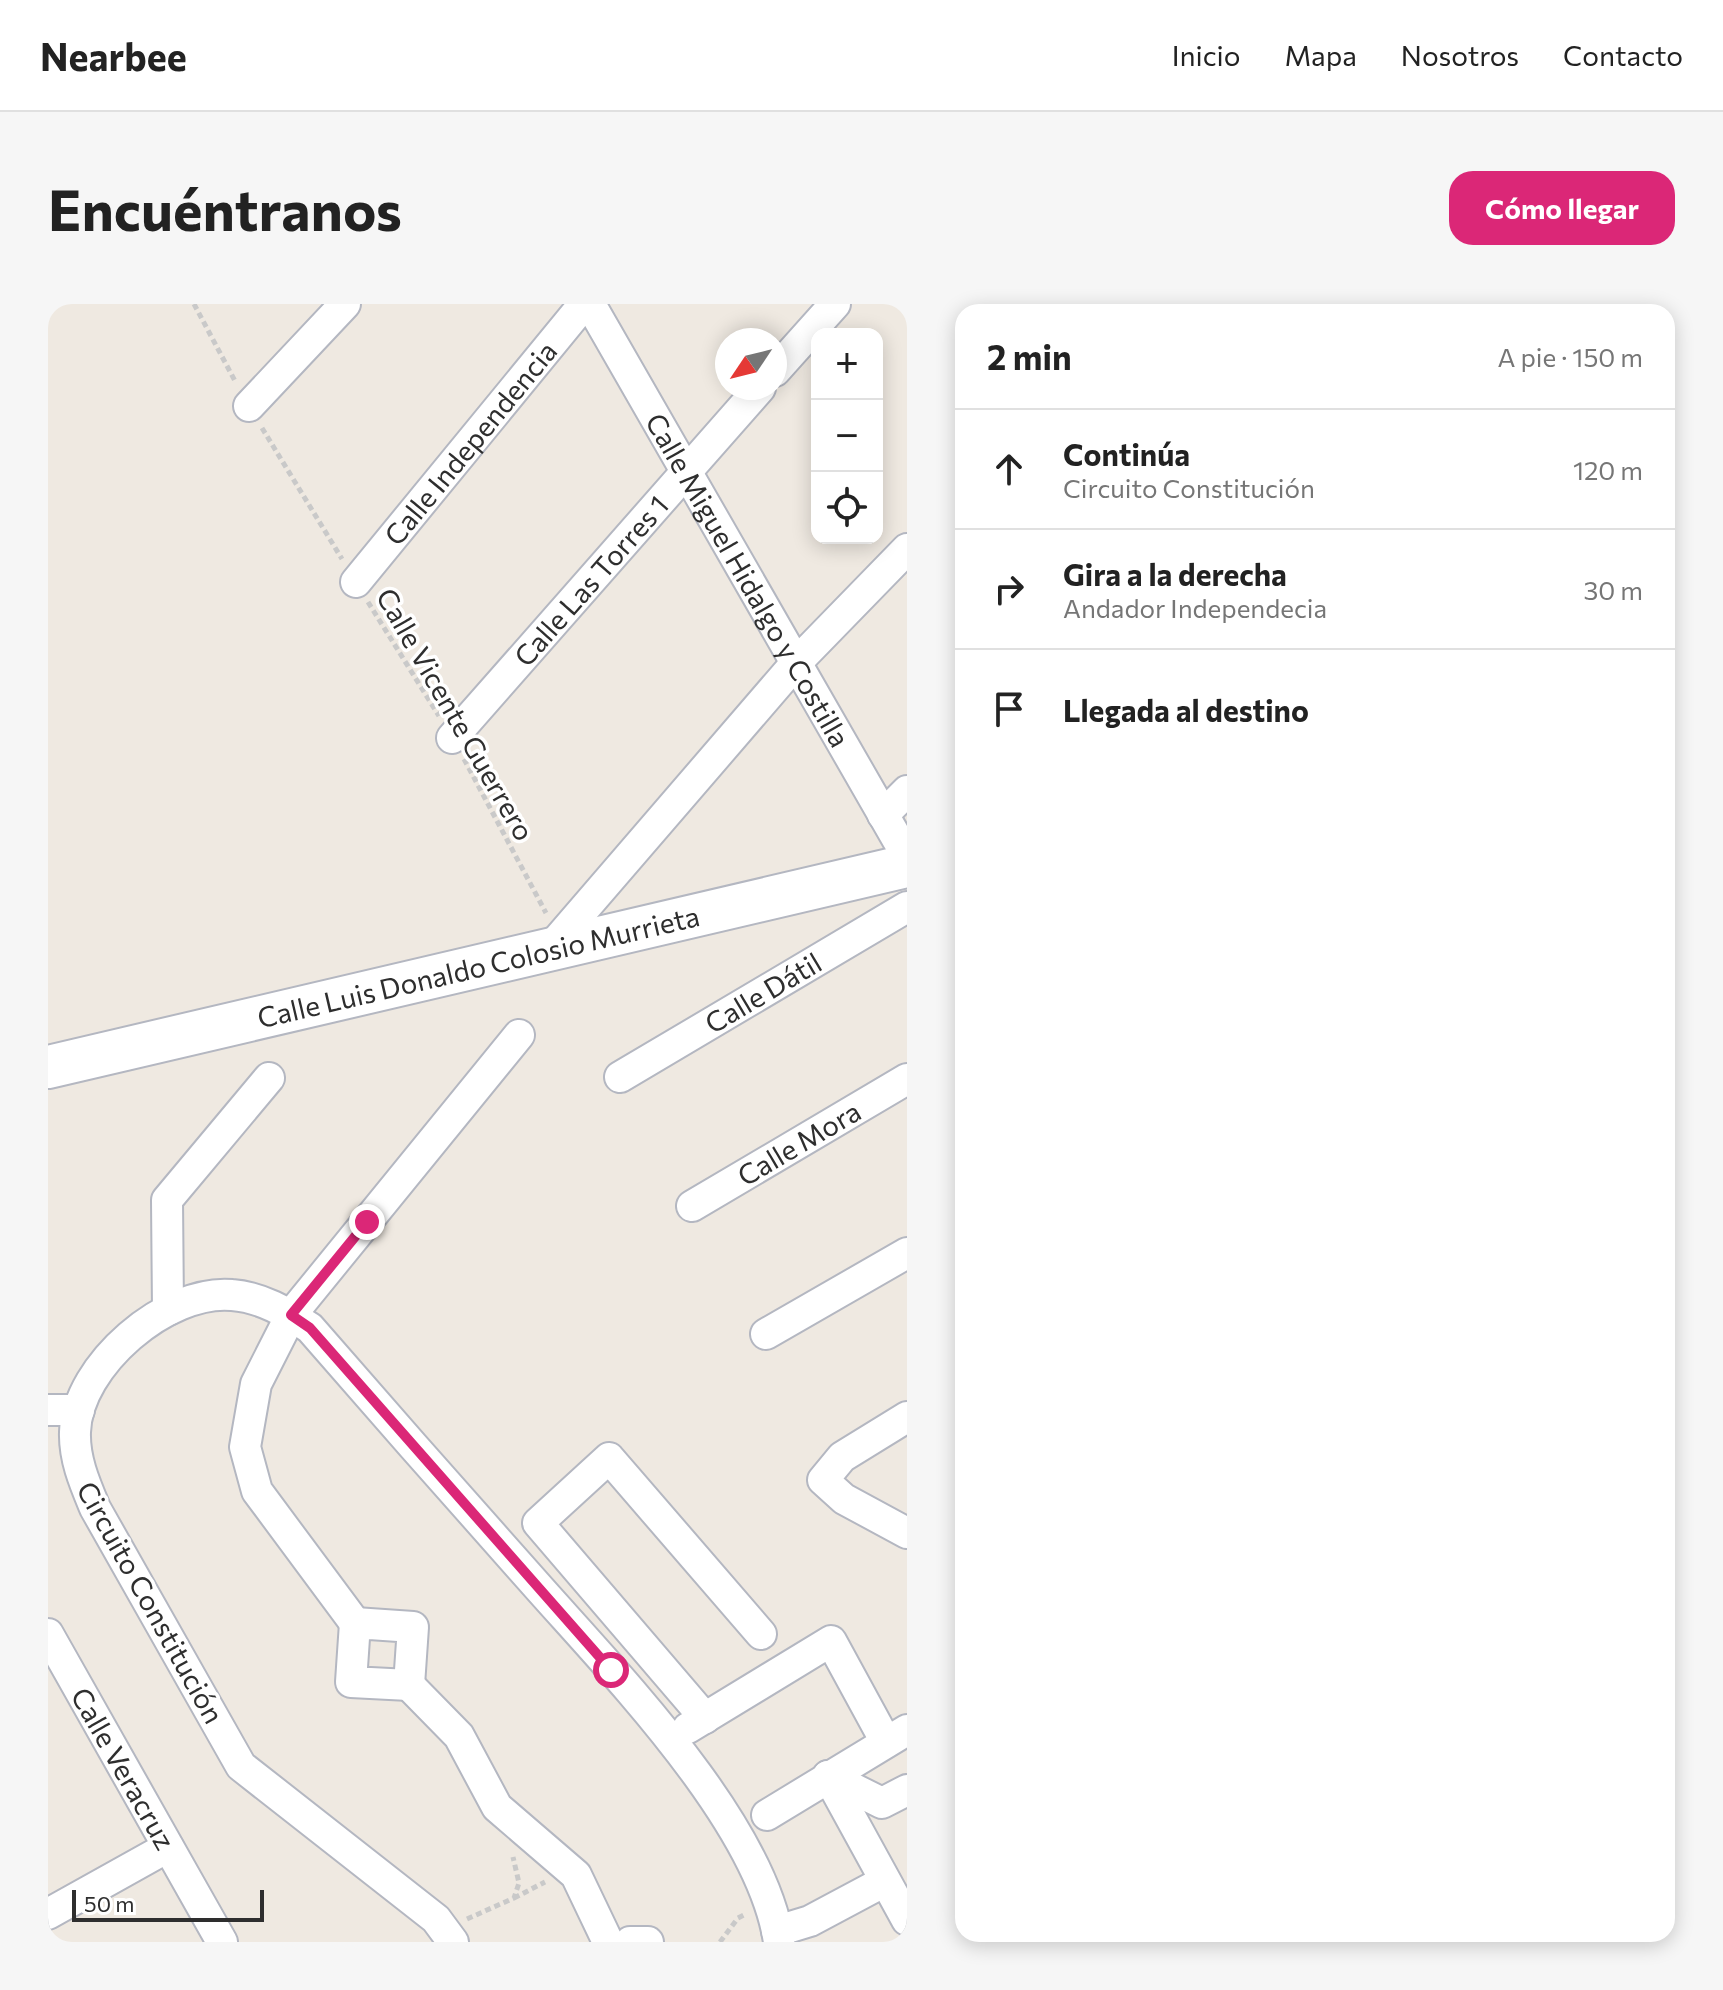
<!DOCTYPE html>
<html lang="es">
<head>
<meta charset="utf-8">
<style>
  :root { --surface:#fff; --page:#f6f6f6; --text:#222; --muted:#767676; --line:#e0e0e0; --accent:#db2777 }
  body { margin:0; font-family:Commissioner,sans-serif; background:var(--page); color:var(--text) }
  .controls { position:absolute; right:24px; top:24px; display:grid; overflow:hidden; border-radius:16px; box-shadow:0 4px 20px #0003 }
  .controls button { width:72px; height:72px; display:grid; place-items:center; padding:0; border:0; border-bottom:2px solid var(--line); background:var(--surface); color:var(--text); font:40px sans-serif }
  .compass { position:absolute; left:667px; top:24px; width:72px; height:72px; border-radius:50%; background:var(--surface); box-shadow:0 4px 20px #0003; rotate:235deg }
  .scale { position:absolute; left:24px; bottom:20px; width:192px; box-sizing:border-box; padding-left:8px; border:4px solid #2e2e2e; border-top:0; font-size:22px; line-height:28px; white-space:nowrap; color:#2e2e2e; -webkit-text-stroke:6px #fff; paint-order:stroke }
  .stop { position:absolute; width:24px; height:24px; margin:-18px; border:6px solid #db2777; border-radius:50%; background:#fff }
  .stop.end { background:#db2777; border-color:#fff; box-shadow:0 2px 8px #0008 }
  .list { margin:0; padding:0; list-style:none }
  h2 { display:flex; justify-content:space-between; align-items:center; height:104px; margin:0; padding:0 32px; font-size:34px }
  h2 small { font-size:26px; font-weight:400; color:var(--muted) }
  .list li { display:grid; grid-template-columns:52px 1fr auto; gap:24px; align-items:center; box-sizing:border-box; height:120px; padding:0 32px; border-top:2px solid var(--line) }
  .list b { display:block; font-size:30px; white-space:nowrap }
  .list p { margin:0; font-size:26px; white-space:nowrap; color:var(--muted) }
  .list em { font-size:26px; font-style:normal; color:var(--muted) }
  .icon { flex:none; width:44px; height:44px; fill:none; stroke:currentColor; stroke-width:2; stroke-linecap:round; stroke-linejoin:round }
  .map { position:relative; flex:none; width:859px; height:1638px; overflow:hidden; border-radius:24px }
  header { display:flex; align-items:center; gap:48px; box-sizing:border-box; height:112px; padding:0 40px; background:var(--surface); border-bottom:2px solid var(--line) }
  header strong { font-size:38px }
  nav { display:flex; gap:44px; margin-inline-start:auto; font-size:28px }
  .intro { display:flex; align-items:center; justify-content:space-between; box-sizing:border-box; height:192px; padding:0 48px }
  h1 { margin:0; font-size:56px }
  .button { padding:20px 36px; border-radius:24px; background:var(--accent); color:#fff; font-size:28px; font-weight:700 }
  main { display:flex; gap:48px; padding:0 48px }
  aside { flex:1; background:var(--surface); border-radius:24px; box-shadow:0 4px 20px #0003 }
  .map>svg:first-child { display:block }
  .lines { fill:none; stroke-linecap:round; stroke-linejoin:round }
  .street-casing { stroke:#b4b7c1; stroke-width:34 }
  .secondary-casing { stroke:#b4b7c1; stroke-width:46 }
  .path { stroke:#c9c9c9; stroke-width:5; stroke-dasharray:6 4; stroke-linecap:butt }
  .street { stroke:#fff; stroke-width:30 }
  .secondary { stroke:#fff; stroke-width:42 }
  .route { stroke:#db2777; stroke-width:10 }
  .labels { text-anchor:middle; dominant-baseline:central; stroke-width:7; stroke-linejoin:round; paint-order:stroke }
  .street-label { font-size:28px; fill:#2e2e2e; stroke:#fff }
</style>
</head>
<body>
<header>
<strong>Nearbee</strong>
<nav><a>Inicio</a><a>Mapa</a><a>Nosotros</a><a>Contacto</a></nav>
</header>
<div class="intro"><h1>Encuéntranos</h1><a class="button">Cómo llegar</a></div>
<main>
<div class="map">
<svg width="859" height="1638" viewBox="0 0 859 1638">
  <rect width="100%" height="100%" fill="#efe9e1"/>
  <g class="lines">
    <defs>
      <g id="street">
        <path id="s1" d="M542,0L859,552"/>
        <path d="M727,67L787,0"/>
        <path d="M201,102L297,0"/>
        <path id="s2" d="M308,278L536,0"/>
        <path id="s3" d="M404,434L712,84"/>
        <path d="M835,511L859,487"/>
        <path d="M499,648L748,359L859,245"/>
        <path id="s4" d="M572,773L859,603"/>
        <path id="s5" d="M644,902L859,775"/>
        <path d="M120,1006L119,896L221,774"/>
        <path d="M718,1030L859,949"/>
        <path d="M0,1106H31"/>
        <path d="M859,1113L794,1153L775,1176L796,1195L859,1229"/>
        <path d="M307,1319L209,1187L197,1143L208,1080L243,1011L471,731"/>
        <path d="M307,1319L365,1323L361,1381L303,1378Z"/>
        <path id="s6" d="M0,1330L174,1638"/>
        <path d="M361,1381L411,1432L449,1503L528,1571L560,1638"/>
        <path d="M657,1414L490,1219L561,1154L713,1330"/>
        <path d="M640,1424L783,1337L838,1438"/>
        <path d="M780,1472L859,1616"/>
        <path d="M780,1472L834,1499L859,1486"/>
        <path d="M719,1511L859,1426"/>
        <path d="M0,1610L120,1543"/>
        <path d="M729,1627L762,1617L837,1577"/>
        <path d="M405,1638L388,1615L193,1462L47,1204C37,1180 26,1155 27,1128C29,1061 119,985 184,991C213,993 238,1008 262,1024C335,1108 409,1192 483,1275C563,1366 713,1517 731,1638"/>
        <path d="M582,1638H600"/>
      </g>
      <g id="secondary">
        <path id="s7" d="M0,763L859,562"/>
      </g>
    </defs>
    <use href="#street" class="street-casing"/>
    <use href="#secondary" class="secondary-casing"/>
    <path class="path" d="M146,0L187,77
      M214,124L294,255
      M320,298L391,412
      M416,455L498,609
      M466,1594L497,1578
      M419,1615L466,1594L471,1579L465,1553
      M672,1638L690,1614L698,1610"/>
    <use href="#street" class="street"/>
    <use href="#secondary" class="secondary"/>
  </g>
  <g class="lines">
    <path class="route" d="M319,918L243,1011L262,1024L563,1366"/>
  </g>
  <g class="labels">
    <g class="street-label">
      <text stroke="none"><textPath href="#s2" startOffset="180">Calle Independencia</textPath></text>
      <text stroke="none"><textPath href="#s1" startOffset="318">Calle Miguel Hidalgo y Costilla</textPath></text>
      <text stroke="none"><textPath href="#s3" startOffset="210">Calle Las Torres 1</textPath></text>
      <text transform="translate(408 410) rotate(60)">Calle Vicente Guerrero</text>
      <text stroke="none"><textPath href="#s7" startOffset="442">Calle Luis Donaldo Colosio Murrieta</textPath></text>
      <text stroke="none"><textPath href="#s4" startOffset="166">Calle Dátil</textPath></text>
      <text stroke="none"><textPath href="#s5" startOffset="124">Calle Mora</textPath></text>
      <text transform="translate(103 1298) rotate(61)">Circuito Constitución</text>
      <text stroke="none"><textPath href="#s6" startOffset="154">Calle Veracruz</textPath></text>
    </g>
  </g>
</svg>
<div class="controls">
<button>+</button>
<button>−</button>
<button><svg class="icon" aria-label="locate" viewBox="0 0 24 24"><circle cx="12" cy="12" r="6"/><path d="M12 2v4M12 18v4M2 12h4M18 12h4"/></svg></button>
</div>
<svg class="compass" viewBox="-18 -18 36 36"><path d="M0-13l5 13h-10z" fill="#e53935"/><path d="M0 13l5-13h-10z" fill="#767676"/></svg>
<div class="scale">50 m</div>
<div class="stop" style="left:563px;top:1366px"></div>
<div class="stop end" style="left:319px;top:918px"></div>
</div>
<aside>
<h2>2 min<small>A pie · 150 m</small></h2>
<ul class="list">
<li><svg class="icon" aria-label="ahead" viewBox="0 0 24 24"><path d="M12 20V5M6 11l6-6 6 6"/></svg><div><b>Continúa</b><p>Circuito Constitución</p></div><em>120 m</em></li>
<li><svg class="icon" aria-label="right" viewBox="0 0 24 24"><path d="M7 20v-9h11M14 6l5 5-5 5"/></svg><div><b>Gira a la derecha</b><p>Andador Independecia</p></div><em>30 m</em></li>
<li><svg class="icon" aria-label="arrive" viewBox="0 0 24 24"><path d="M6 21V4h12l-3 4 3 4H6"/></svg><div><b>Llegada al destino</b></div></li>
</ul>
</aside>
</main>
</body>
</html>
